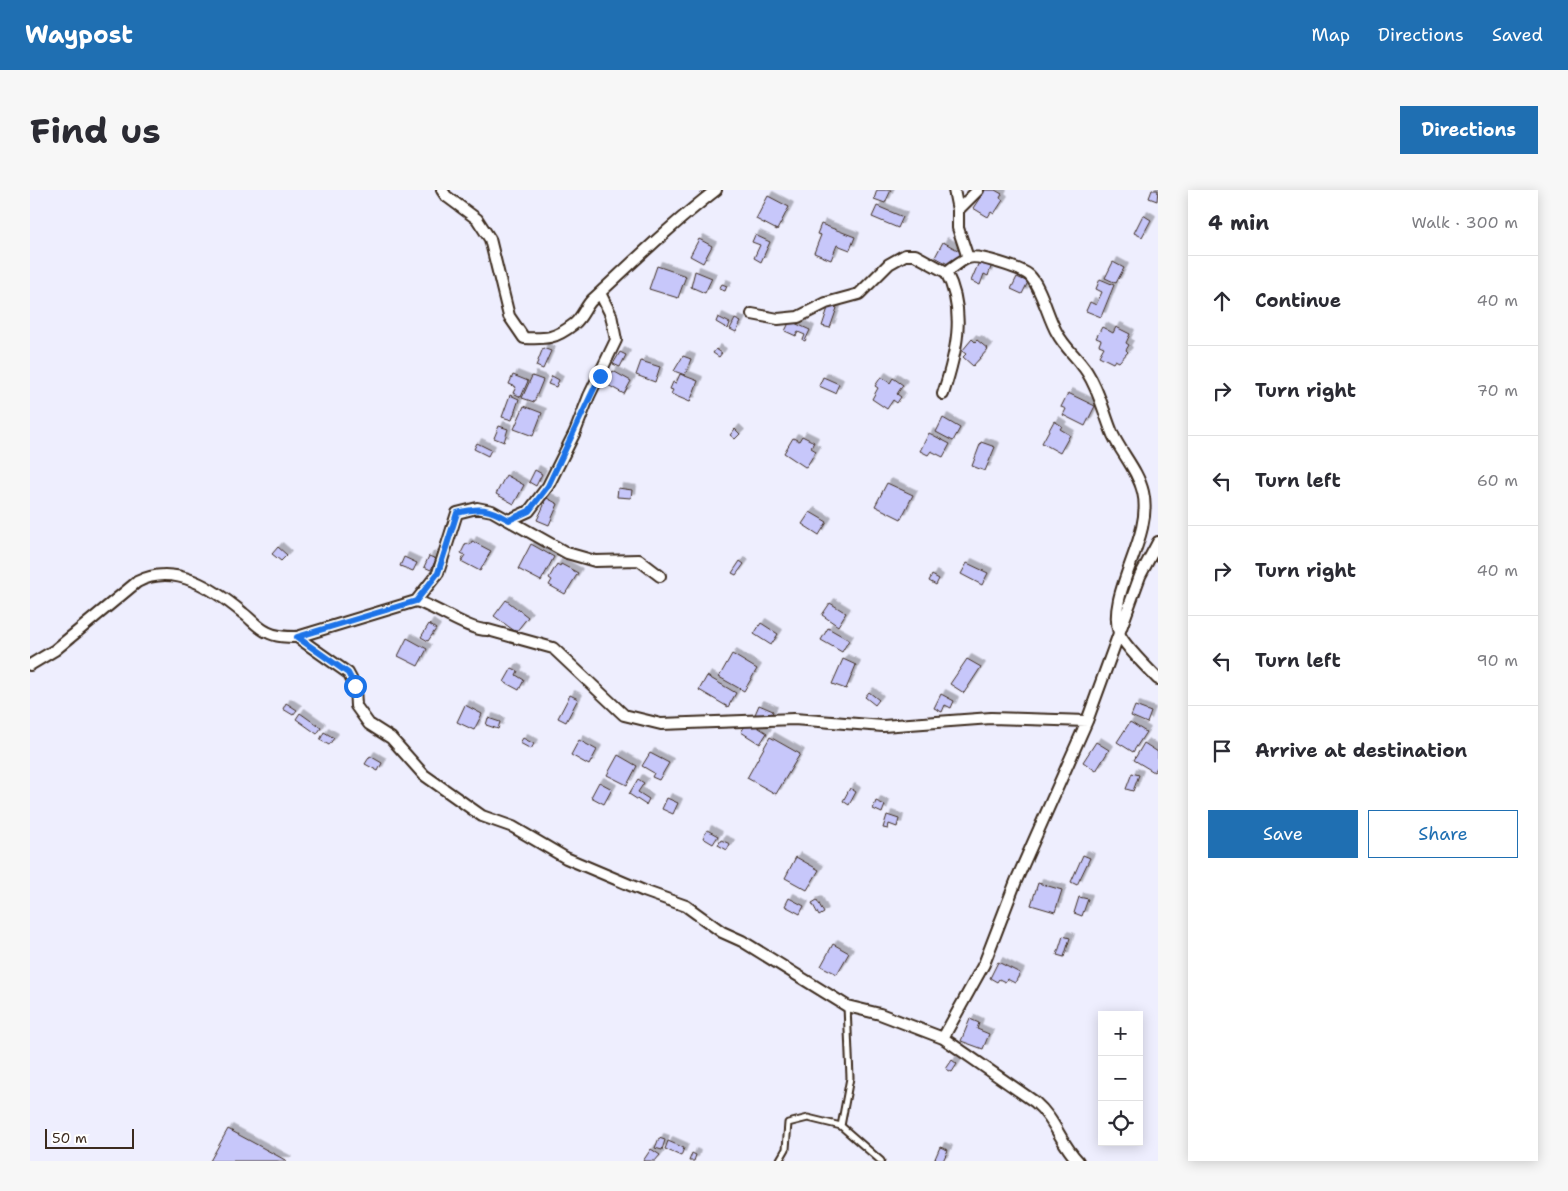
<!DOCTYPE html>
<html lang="en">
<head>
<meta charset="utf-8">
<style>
  :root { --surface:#fff; --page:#f7f7f7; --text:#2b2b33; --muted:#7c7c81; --line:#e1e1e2; --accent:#1f6fb2 }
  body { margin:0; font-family:"Shantell Sans",sans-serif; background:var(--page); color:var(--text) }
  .controls { position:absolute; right:15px; bottom:15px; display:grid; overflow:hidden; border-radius:0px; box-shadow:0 2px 12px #0003 }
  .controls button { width:45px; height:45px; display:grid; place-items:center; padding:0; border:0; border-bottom:1px solid var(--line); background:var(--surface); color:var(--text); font:25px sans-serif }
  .scale { position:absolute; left:15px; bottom:12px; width:89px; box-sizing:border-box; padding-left:5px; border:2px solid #3b2a1e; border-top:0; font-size:14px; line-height:18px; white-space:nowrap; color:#3b2a1e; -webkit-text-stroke:4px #fff; paint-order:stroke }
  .stop { position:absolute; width:15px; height:15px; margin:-11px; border:4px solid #1a73e8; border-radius:50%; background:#fff }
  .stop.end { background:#1a73e8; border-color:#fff; box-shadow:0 1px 5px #0008 }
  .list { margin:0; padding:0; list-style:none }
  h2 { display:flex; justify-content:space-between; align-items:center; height:65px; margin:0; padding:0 20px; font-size:21px }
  h2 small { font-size:16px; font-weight:400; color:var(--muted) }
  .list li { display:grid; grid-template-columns:32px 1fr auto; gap:15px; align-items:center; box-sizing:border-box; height:90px; padding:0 20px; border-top:1px solid var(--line) }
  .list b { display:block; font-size:19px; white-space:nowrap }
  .list em { font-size:16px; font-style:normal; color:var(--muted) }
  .actions { display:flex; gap:10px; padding:15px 20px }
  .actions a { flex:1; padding:11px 0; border:1px solid var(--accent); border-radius:0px; text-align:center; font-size:18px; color:var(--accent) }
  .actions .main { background:var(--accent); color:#fff }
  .icon { flex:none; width:28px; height:28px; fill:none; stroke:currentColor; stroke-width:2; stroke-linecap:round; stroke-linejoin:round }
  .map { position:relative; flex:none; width:1128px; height:971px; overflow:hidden; border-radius:0px }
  header { display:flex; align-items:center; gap:30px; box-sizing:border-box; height:70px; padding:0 25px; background:var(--accent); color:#fff }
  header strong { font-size:24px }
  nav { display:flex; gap:28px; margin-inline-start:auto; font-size:18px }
  .intro { display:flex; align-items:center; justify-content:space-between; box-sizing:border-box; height:120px; padding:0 30px }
  h1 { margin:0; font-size:35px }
  .button { padding:12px 22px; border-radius:0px; background:var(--accent); color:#fff; font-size:18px; font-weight:700 }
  main { display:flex; gap:30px; padding:0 30px }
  aside { flex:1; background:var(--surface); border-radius:0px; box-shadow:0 2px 12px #0003 }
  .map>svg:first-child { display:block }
  .building { fill:#c7c7fa; stroke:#3b2a1e; filter:url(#shadow) }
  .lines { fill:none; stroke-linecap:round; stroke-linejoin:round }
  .lane-casing { stroke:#3b2a1e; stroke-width:9 }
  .street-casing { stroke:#3b2a1e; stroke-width:14 }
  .lane { stroke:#fff; stroke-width:5 }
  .street { stroke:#fff; stroke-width:10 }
  .route { stroke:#1a73e8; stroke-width:6 }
</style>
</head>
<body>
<header>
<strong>Waypost</strong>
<nav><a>Map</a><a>Directions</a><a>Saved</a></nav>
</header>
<div class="intro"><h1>Find us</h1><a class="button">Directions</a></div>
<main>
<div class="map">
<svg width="1128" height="971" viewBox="0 0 1128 971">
  <defs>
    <filter id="shadow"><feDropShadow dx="4.5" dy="-4.5" stdDeviation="0" flood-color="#0004"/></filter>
  </defs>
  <rect width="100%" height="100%" fill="#eeeefe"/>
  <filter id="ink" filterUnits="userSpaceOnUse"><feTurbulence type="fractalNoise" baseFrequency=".02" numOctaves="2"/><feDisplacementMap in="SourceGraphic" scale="10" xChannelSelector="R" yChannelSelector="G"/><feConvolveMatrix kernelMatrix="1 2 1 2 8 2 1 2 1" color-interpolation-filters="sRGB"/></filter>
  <g filter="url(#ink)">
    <path class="building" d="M847,0H861L855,13L844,9Z
      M955,0H965L972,4L970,8L973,10L964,24L961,22L958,27L943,18Z
      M1122,0H1128L1127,11L1119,8Z
      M738,6L759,17L747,40L726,29Z
      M847,16L873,27L868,38L842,27Z
      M1113,25L1121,30L1112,47L1104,43Z
      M791,34L825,47L820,60L807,55L801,70L784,63L791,45L787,44Z
      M725,45L740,52L731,72L724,68L730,55L722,52Z
      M669,49L682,56L673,73L660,66Z
      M913,52L933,63L925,78L905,67Z
      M949,72L961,77L958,86L954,84L950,95L941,91Z
      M1083,72L1094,78L1086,93L1075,88Z
      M627,76L656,86L648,108L619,99Z
      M665,81L682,88L675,103L661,97Z
      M987,87L998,92L992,104L981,99Z
      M1070,89L1084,95L1071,127L1056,121L1060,112L1066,115L1072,102L1066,99Z
      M692,94L697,96L695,101L689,99Z
      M799,115L807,118L800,138L792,136Z
      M688,127L700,133L698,139L686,132Z
      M705,129L711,132L706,142L700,139Z
      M760,131L780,140L775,151L773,150L775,145L768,142L766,146L755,141Z
      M1072,137L1083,143L1086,137L1100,144L1096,153L1099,155L1096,160L1098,162L1089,172L1085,170L1083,173L1069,166L1074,157L1069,155L1071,150L1066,148Z
      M942,149L945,152L947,150L958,159L943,176L933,167L936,164L932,161Z
      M513,158L521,161L513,179L506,176Z
      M686,159L692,163L689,167L683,163Z
      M590,162L596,165L590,177L583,174Z
      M653,166L661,169L655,185L644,181Z
      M611,171L630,177L625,192L606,185Z
      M583,181L601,191L594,204L576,194Z
      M650,184L668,191L660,212L641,204L643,200L640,199L643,192L646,193Z
      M483,185L498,191L491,207L483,203L486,197L479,194Z
      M502,186L513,190L504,212L492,208Z
      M522,186L529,190L526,197L518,194Z
      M793,187L809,194L805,203L789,196Z
      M851,187L860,193L863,188L873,195L867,204L871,207L867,213L863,210L857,219L842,209L848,198L845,196Z
      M1038,203L1065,216L1055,236L1033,225L1036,219L1031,217Z
      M480,205L489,209L482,230L472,227Z
      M494,216L512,223L503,246L484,239Z
      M913,228L930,238L923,251L906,242Z
      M1024,231L1032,236L1030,239L1040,245L1030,263L1012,253Z
      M469,236L478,239L474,252L464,248Z
      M705,239L710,244L705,249L700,245Z
      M899,243L920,254L913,267L901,261L898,265L890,261Z
      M772,246L784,252L781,258L786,261L777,276L775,277L754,263L763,248L769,251Z
      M951,252L965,257L955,281L942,276Z
      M447,253L461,260L458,266L444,259Z
      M505,280L512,284L506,296L499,292Z
      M476,285L494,295L484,314L466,304Z
      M857,293L883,305L871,329L845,316Z
      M588,298L602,300L601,308L587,307Z
      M515,307L528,314L519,335L507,330L515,313L512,312Z
      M780,322L797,332L789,345L772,334Z
      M442,351L461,361L450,381L431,371L435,365L431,363L436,353L440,355Z
      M501,354L524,367L511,391L488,379Z
      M248,357L257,365L251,371L242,364Z
      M399,366L406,369L401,380L394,377Z
      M374,367L387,373L383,381L370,376Z
      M710,371L714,374L706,385L702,383Z
      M937,373L958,383L952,395L931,384Z
      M527,374L530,376L531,374L548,383L535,404L519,395L522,390L519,388Z
      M902,385L909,389L906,395L899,391Z
      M476,410L498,427L486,442L464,426Z
      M800,413L816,423L808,436L792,425Z
      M731,433L748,444L741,455L724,444Z
      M399,434L406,439L398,451L391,447Z
      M798,438L819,450L812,462L791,450Z
      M377,448L397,459L388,476L368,466Z
      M702,464L727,479L714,501L689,487Z
      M813,469L826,475L816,499L802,494Z
      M937,469L951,477L934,503L920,494Z
      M482,478L488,481L486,485L494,490L489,500L474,492Z
      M677,486L706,503L698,517L669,500Z
      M839,502L849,510L845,515L835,507Z
      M911,504L924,511L921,518L915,515L912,522L904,518Z
      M540,505L548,509L536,532L528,528Z
      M256,513L267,520L263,525L253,519Z
      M435,515L452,524L444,540L427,532Z
      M729,515L743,521L737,535L723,529Z
      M1105,516L1121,522L1117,533L1101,526Z
      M270,523L291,538L287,544L266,529Z
      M458,528L470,532L468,539L456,535Z
      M718,531L737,543L730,554L711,542Z
      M1100,532L1116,542L1103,562L1087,552Z
      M294,542L304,548L299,555L290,550Z
      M740,547L770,564L746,604L717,588Z
      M493,548L504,554L501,559L490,553Z
      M549,550L567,560L559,575L541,565Z
      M1066,552L1079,560L1066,581L1053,572Z
      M1114,553L1128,562V576L1124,582L1104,570Z
      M620,563L639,573L629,590L622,587L624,583L612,576Z
      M588,565L607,576L597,595L577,585Z
      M340,566L352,573L348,581L335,574Z
      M1102,583L1109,585L1103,601L1096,599Z
      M608,589L614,593L608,602L619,609L616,615L599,604Z
      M569,592L582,599L574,614L561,607Z
      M820,598L826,602L819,615L813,611Z
      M637,608L648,613L643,624L632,619Z
      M846,611L855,615L852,623L843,619Z
      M857,625L869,629L867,637L859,634L858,639L853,638Z
      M677,640L688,646L683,654L673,648Z
      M691,650L700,654L697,660L688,655Z
      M1053,665L1060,668L1047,695L1041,692Z
      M766,667L789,680L777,700L755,688Z
      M1008,693L1032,700L1025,722L1001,715Z
      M1049,707L1058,709L1052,726L1044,723Z
      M759,708L774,716L770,724L755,716Z
      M787,710L794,723L789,726L782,713Z
      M1033,746L1040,748L1034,767L1027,765Z
      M803,754L819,763L807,784L791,776Z
      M968,772L990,783L985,793L977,789L975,792L969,789L967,792L960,788Z
      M940,829L949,833L947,839L959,844L953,859L931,851Z
      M922,870L927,874L922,882L916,879Z
      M198,939L257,971H180Z
      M629,948L635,950L632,960L625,958Z
      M638,951L654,958L651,966L635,959Z
      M910,957L918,960L913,971H904Z
      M621,959L630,965L625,971H613Z
      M662,963L666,965L664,971H659Z"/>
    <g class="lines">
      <defs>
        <path id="lane" d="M811,936L820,888L817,816
          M749,971L756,959L758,933L778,928L811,936L851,971"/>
        <path id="street" d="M412,0L416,6L447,29L460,49L479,126L494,148C516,149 525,149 544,134C552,128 555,117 562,110C603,72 642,34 686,0
          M924,0L928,20V38L938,68
          M928,20L948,0
          M722,124L748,129L768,127L796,113L829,104L859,74L875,65H885L916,82C923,78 931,70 938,68C948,64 992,79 999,85C1011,96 1018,128 1027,143C1035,158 1048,168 1057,182C1070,202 1074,224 1083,245C1092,264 1108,281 1113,302C1124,347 1076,403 1089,443C1093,454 1119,480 1128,489
          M913,204C926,164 937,122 916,82
          M479,330L499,321L518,296L545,242L559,206L586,150L581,125L570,103
          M386,411C406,417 440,441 458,440L523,458L594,525L631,534L764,529L853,536L961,528L1057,531
          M267,447L318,483L325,496L326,516L339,534L361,548L394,585L452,626L483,637L536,668L614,701L656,716L692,742L712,751L817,816L850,824L913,848L1005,912C1026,930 1030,953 1048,971
          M0,475L25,460L107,392C145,372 184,399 213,423C221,429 228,438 237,442C246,447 257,447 267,447L386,411L408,383L427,323L447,318L462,321L537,363L565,371L609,370L630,386
          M913,848L954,774L986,691L1057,531L1110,386L1128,352"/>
      </defs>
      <use href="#lane" class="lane-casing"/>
      <use href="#street" class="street-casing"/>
      <use href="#lane" class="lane"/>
      <use href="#street" class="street"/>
    </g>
  </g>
  <g class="lines" filter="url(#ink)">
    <path class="route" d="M325,496L318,483L267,447L386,411L408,383L427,323C450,317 458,318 479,330L499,321L518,296L570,186"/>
  </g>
</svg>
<div class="controls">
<button>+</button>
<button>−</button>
<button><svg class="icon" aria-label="locate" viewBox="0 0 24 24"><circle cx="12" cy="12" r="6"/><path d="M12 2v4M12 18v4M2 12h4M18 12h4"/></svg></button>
</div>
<div class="scale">50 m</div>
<div class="stop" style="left:325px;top:496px"></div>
<div class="stop end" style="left:570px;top:186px"></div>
</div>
<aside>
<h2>4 min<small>Walk · 300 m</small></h2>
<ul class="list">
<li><svg class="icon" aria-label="ahead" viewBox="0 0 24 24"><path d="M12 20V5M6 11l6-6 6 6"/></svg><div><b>Continue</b></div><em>40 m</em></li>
<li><svg class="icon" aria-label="right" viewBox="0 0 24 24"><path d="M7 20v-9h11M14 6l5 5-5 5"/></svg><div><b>Turn right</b></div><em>70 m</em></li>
<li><svg class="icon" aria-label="left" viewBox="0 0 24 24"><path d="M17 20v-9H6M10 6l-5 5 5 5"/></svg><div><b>Turn left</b></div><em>60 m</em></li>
<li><svg class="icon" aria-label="right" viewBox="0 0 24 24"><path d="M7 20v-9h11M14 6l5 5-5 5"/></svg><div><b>Turn right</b></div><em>40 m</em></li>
<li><svg class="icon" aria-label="left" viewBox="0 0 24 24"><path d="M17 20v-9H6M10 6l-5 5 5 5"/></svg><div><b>Turn left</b></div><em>90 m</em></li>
<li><svg class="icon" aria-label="arrive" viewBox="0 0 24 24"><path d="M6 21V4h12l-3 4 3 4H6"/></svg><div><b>Arrive at destination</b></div></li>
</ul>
<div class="actions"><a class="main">Save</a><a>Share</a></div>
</aside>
</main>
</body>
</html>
